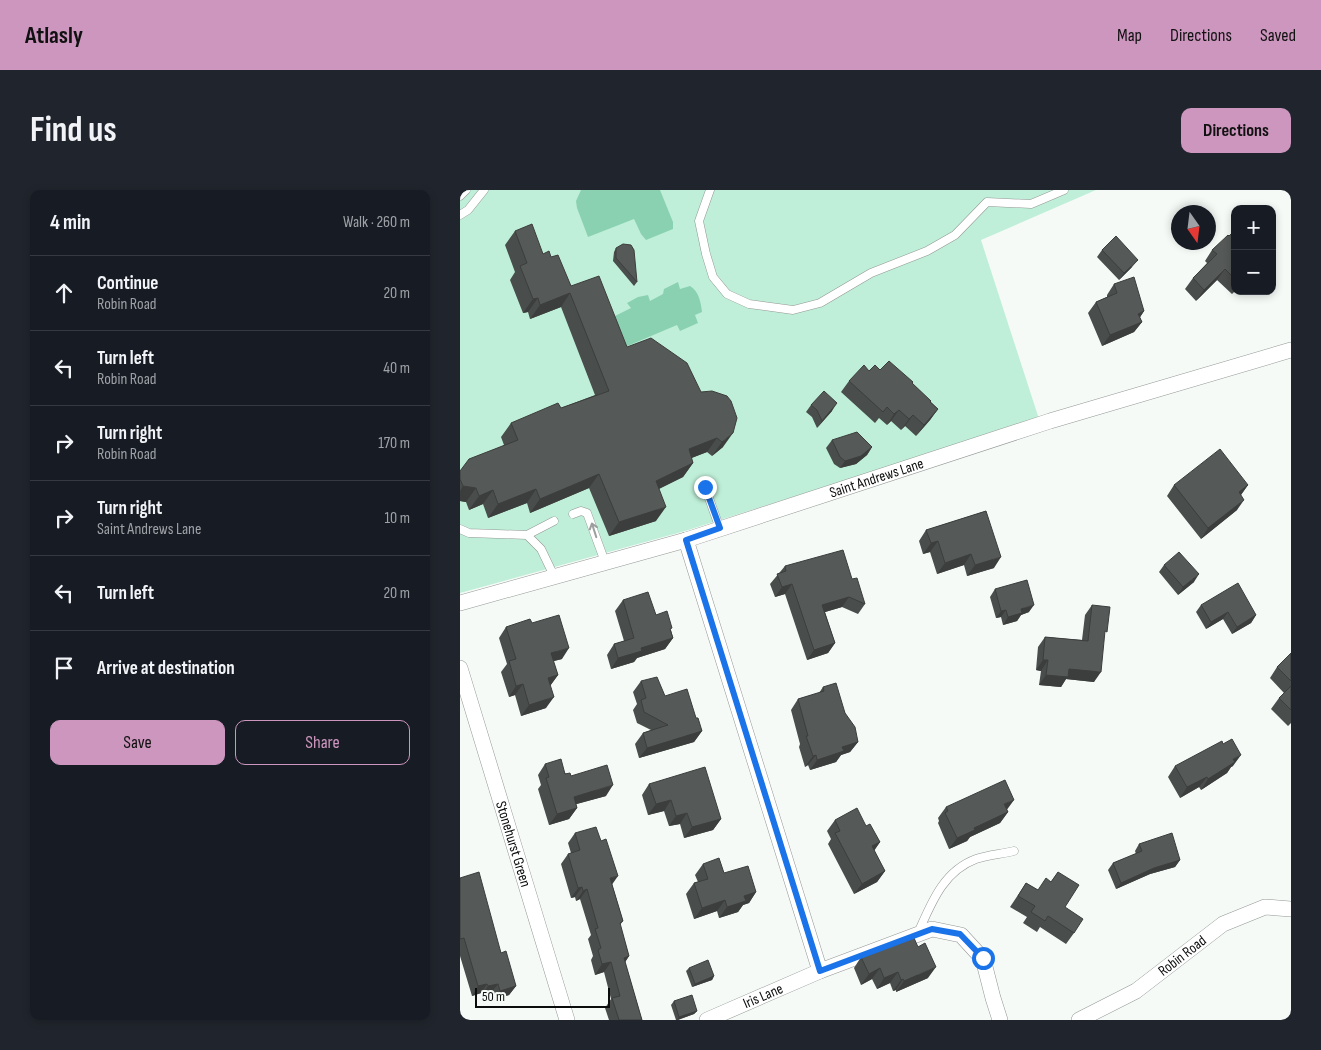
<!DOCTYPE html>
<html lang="en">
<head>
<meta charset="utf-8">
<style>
  :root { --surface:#171b24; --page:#20242c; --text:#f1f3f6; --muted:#9ea1a6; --line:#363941; --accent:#cd96be }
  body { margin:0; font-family:"Sofia Sans Condensed",sans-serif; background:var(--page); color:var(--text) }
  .controls { position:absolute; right:15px; top:15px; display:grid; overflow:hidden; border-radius:10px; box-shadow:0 2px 8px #0003 }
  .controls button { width:45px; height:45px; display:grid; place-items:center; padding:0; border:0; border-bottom:1px solid var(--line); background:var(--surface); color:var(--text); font:25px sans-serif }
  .compass { position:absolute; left:711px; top:15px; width:45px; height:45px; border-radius:50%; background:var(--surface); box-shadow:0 2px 8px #0003; rotate:166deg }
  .scale { position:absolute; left:15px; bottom:12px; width:135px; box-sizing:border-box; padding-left:5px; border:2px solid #0b0d0c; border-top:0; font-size:14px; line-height:18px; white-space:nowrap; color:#0b0d0c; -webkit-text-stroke:4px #f5faf7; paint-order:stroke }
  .stop { position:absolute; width:15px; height:15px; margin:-11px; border:4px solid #1a73e8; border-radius:50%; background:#fff }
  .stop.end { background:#1a73e8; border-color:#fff; box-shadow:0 1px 5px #0008 }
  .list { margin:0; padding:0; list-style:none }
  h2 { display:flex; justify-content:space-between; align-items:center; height:65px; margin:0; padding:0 20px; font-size:21px }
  h2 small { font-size:16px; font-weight:400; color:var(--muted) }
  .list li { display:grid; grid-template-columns:32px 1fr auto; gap:15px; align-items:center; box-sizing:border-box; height:75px; padding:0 20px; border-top:1px solid var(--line) }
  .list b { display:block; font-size:19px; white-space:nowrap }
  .list p { margin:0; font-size:16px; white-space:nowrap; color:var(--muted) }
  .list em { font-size:16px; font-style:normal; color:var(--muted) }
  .actions { display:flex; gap:10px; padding:15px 20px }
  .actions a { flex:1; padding:11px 0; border:1px solid var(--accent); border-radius:10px; text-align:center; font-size:18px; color:var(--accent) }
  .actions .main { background:var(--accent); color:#111 }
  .icon { flex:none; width:28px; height:28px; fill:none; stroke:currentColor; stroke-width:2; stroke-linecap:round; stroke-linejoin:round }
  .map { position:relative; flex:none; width:831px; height:830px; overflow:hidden; border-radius:10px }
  header { display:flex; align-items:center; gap:30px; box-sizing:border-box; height:70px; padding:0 25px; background:var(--accent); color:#111 }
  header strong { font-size:24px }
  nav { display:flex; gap:28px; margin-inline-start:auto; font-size:18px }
  .intro { display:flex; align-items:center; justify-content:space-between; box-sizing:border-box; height:120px; padding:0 30px }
  h1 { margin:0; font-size:35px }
  .button { padding:12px 22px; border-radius:10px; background:var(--accent); color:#111; font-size:18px; font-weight:700 }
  main { display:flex; gap:30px; padding:0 30px }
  aside { flex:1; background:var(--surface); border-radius:10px; box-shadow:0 2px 8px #0003 }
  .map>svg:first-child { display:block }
  .green { fill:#bfefd8 }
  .water { fill:#8ad1b1 }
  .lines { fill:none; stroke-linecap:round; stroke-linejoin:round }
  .lane-casing { stroke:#939895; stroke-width:9 }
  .street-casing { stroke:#939895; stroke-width:16 }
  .lane { stroke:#fff; stroke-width:8 }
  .street { stroke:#fff; stroke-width:15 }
  .wall { fill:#494d4b }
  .shaded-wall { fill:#3c3e3d }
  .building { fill:#555957; stroke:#3c3e3d }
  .oneway { stroke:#9d9e9e }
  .route { stroke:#1a73e8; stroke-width:6 }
  .labels { text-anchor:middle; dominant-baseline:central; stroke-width:5; stroke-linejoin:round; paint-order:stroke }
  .street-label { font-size:15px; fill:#0b0d0c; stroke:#f5faf7 }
</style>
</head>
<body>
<header>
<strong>Atlasly</strong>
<nav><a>Map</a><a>Directions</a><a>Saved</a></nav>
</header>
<div class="intro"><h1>Find us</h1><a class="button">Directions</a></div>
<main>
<aside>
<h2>4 min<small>Walk · 260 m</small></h2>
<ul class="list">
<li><svg class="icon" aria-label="ahead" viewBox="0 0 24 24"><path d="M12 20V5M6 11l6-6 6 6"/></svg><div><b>Continue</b><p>Robin Road</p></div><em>20 m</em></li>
<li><svg class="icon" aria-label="left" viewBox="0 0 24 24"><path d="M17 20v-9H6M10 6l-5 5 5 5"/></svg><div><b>Turn left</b><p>Robin Road</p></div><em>40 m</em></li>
<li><svg class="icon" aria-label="right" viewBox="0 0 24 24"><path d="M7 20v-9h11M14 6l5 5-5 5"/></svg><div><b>Turn right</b><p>Robin Road</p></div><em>170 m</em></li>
<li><svg class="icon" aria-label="right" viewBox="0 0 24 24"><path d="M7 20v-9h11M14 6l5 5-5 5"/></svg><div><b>Turn right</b><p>Saint Andrews Lane</p></div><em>10 m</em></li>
<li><svg class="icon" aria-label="left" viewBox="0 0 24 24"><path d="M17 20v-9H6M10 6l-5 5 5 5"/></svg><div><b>Turn left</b></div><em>20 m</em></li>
<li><svg class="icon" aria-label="arrive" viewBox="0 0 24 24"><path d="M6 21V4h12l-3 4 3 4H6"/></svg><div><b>Arrive at destination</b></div></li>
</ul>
<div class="actions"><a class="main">Save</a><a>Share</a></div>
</aside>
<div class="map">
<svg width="831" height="830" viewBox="0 0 831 830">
  <rect width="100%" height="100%" fill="#f5faf7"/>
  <path class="green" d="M0,0H636L521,50L579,229L225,341L0,403Z"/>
  <path class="water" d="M121,0H200L213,32V39L186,50L181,44L174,29L128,47L117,18L116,11Z
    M218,92L220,99L230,96C239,101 241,113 242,122L235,125L238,133L220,141L217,135L165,157L155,126L171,118L167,113L178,107L188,105L190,111L203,104L204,99Z"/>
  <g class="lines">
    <defs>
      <path id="lane" d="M250,0L239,31L246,64L253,87L267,104L289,114L333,120L360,113L411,83L467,61L495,45L527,12L571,14L604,0
        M0,6L6,0
        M0,25L8,20L24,0
        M245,297L260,339
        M113,324L121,321L127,323L145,372
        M0,339L9,343L67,345L81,359L94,386
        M67,345L94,331
        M458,743C471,714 483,681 516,669C527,665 542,664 554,661"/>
      <g id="street">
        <path d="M226,350L360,781"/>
        <path id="s1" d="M0,413L226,350L590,231L831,160"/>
        <path id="s2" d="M0,478L107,830"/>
        <path id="s3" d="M247,830L360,781L472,739L501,745L523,769L533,808L540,830"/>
        <path id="s4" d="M619,830L676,801L763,734L805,717L831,719"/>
      </g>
    </defs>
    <use href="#lane" class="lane-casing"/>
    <use href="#street" class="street-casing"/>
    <use href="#lane" class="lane"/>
    <use href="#street" class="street"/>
  </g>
  <path class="wall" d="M55,41L83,64L91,67L111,96L167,157L241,202L267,206L263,257L252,266L247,262L231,268L233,273L223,287L199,299L196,331L149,346L129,298L70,323L67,313L28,328L23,314L9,320L6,312L0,311V281L44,255L41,247L51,233L101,218L135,205L101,117L70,129L68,122L63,123L50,90L55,82L45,55Z
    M775,41V101L772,104L757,90L736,111L725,99L733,88L747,73L745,71L752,60Z
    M156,58L177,92L174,96L153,71L154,62Z
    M642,60L672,77L659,90L637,67Z
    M654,94L684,121L680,127L682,132L674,142L642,156L628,123L636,112L647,107V105Z
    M420,180L452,193L478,219L470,230L456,246L445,236L441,240L431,231L427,235L419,228L415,233L381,202L389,191L409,181Z
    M351,215L372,221L357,238L352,227L346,222Z
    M372,250L412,257L407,265L396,274L380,278L374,274L366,258Z
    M714,295H788L781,305L777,320L741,349L707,306Z
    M526,321L534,378L507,386L504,375L477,384L470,362L463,364L459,351L466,340Z
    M704,375L734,392L718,405L699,382Z
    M325,376L392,389L405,414L398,424L382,417L365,422L375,453L368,463L347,470L325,404L315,407L310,394Z
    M535,399L569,422L561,425L557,431L543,435L541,427L536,428L530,407Z
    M163,410L196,425L211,440L213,448L205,459L177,468L174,472L151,479L147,465L154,454L164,451L155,421Z
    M632,415L644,445L634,492L606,489L601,497L579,495L581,481L576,480L578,457L585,447L622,450L625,425Z
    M741,415L796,425L791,433L772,444L763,429L746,439L736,422Z
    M72,433L102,469L93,471L98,485L90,496L86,518L61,526L55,505L49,507L41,482L47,474L39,448L46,437Z
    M831,463V533L828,536L811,519L819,508L824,503L810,488L817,477Z
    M181,491L205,506L236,528L242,541L234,552L179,568L175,554L183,543L191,540L177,533L173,520L177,514L173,502Z
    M363,497L385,523L398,552L390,562L381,565L376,572L350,580L348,575L345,577L339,557L340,554L331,520L338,509L359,503Z
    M85,574L111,586L146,606L116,614L117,618L109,629L89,635L78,599L81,595L78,585Z
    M715,576H773L771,577L767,583L741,600L739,597L720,608L708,587Z
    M189,594L261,629L253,640L224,648L220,634L209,636L204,621L188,625L182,605Z
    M486,617L547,620L548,622L540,633L510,647L507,651L489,659L478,633L479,631L478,628Z
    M375,630L406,636L420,652L414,661L425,681L417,692L394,704L368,654L371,649L367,641Z
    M115,643L152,694L163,731L160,735L169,766L165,772L182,830H149L145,818L151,809L144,782L135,785L131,770L133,766L128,749L131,745L120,709L116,711L115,707L111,708L101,674L108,664L111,663L108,653Z
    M679,654L720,670L715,677L690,684L656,699L648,680L653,673L676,664L675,661Z
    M243,674L264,683L296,702L289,713L283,715L278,722L259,728L257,721L234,729L226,704L234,693L238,692L235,685Z
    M598,682L605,717L614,743L606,754L580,737L577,742L563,733L567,727L550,717L566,693L578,700L591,692Z
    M0,688L41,763L56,796L49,805L33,810L31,803L21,806V803L12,806L0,766Z
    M401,767L468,788L436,802V800L433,801L430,793L417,799L412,789L401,795L394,778Z
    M229,778L254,786L252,790L232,797L226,781Z
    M214,811L237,821L234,824L218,830H216L211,815Z"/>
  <path class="shaded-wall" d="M678,70L672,77L659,90L664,83Z
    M765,79L757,90L736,111L744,100Z
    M110,103L101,117L70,129L80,115Z
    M78,108L68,122L63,123L73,109Z
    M684,121L677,132L678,124Z
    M682,132L674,142L642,156L650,145Z
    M377,213L372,221L357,238L362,231Z
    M478,219L470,230L456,246L464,235Z
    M439,220L431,231L427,235L434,224Z
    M453,225L445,236L441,240L449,229Z
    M273,243L263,257L252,266L262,252Z
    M257,248L247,262L219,273L229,259Z
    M412,257L407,265L396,274L380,278L385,271Z
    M233,273L223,287L186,305L196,291Z
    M139,284L129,298L70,323L80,309Z
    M788,295L780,306L779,302Z
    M3,296L16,298L6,312L0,311V301Z
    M76,299L67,313L28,328L38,314Z
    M33,300L23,314L9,320L19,306Z
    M784,310L777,320L741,349L748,338Z
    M206,317L196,331L149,346L159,332Z
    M478,351L470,362L463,364L471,353Z
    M511,364L504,375L477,384L485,373Z
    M541,367L534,378L507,386L515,375Z
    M739,384L734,392L718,405L723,397Z
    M332,394L325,404L315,407L322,397Z
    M389,407L382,417L355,425L362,415Z
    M574,415L569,422L561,425L557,431L543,435L548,427L561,419Z
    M546,420L541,427L536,428L541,421Z
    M768,422L763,429L746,439L751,432Z
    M796,425L791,433L772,444L777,437Z
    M213,448L205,459L177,468L174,472L151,479L158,468L181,458Z
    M375,453L368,463L347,470L354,460Z
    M109,458L102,469L83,474L91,463Z
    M583,470H588L581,481L576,480Z
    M609,479L641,482L634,492L606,489L601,497L579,495L586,485Z
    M98,485L90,496L88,488Z
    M63,494L55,505L49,507L56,496Z
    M94,507L86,518L61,526L69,515Z
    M242,541L234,552L179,568L187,558Z
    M398,552L390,562L381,565L376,572L350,580L357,570L382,557Z
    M356,565L348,575L345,577L353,566Z
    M781,565L773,576L771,577L767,583L741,600L748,589L773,569Z
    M747,587L739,597L720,608L727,597Z
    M153,595L146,606L106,617L114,607Z
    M211,610L204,621L188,625L196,614Z
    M554,610L546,621L544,614Z
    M117,618L109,629L89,635L97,624Z
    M548,622L540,633L510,647L507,651L489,659L497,648L514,638Z
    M227,623L220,634L209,636L216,626Z
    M261,629L253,640L224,648L232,637Z
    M420,652L412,663V656Z
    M720,670L715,677L690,684L656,699L661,693L694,678Z
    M425,681L417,692L394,704L402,694Z
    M158,686L151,696L150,688Z
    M122,697L115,707L111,708L118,698Z
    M127,699L120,709L116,711L123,701Z
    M296,702L289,713L283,715L278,722L259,728L267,717L284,706Z
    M265,710L257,721L234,729L242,718Z
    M169,766L162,777L164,768Z
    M151,772L144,782L135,785L142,774Z
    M476,777L468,788L436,802L444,791Z
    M420,778L412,789L401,795L409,784Z
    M438,782L430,793L417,799L424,788Z
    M254,786L252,790L232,797L235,794Z
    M443,789L436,800L433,801L441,790Z
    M27,794L21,803L12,806L18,796Z
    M38,794L31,803L21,806L28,796Z
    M56,796L49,805L33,810L40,801Z
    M237,821L234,824L217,830L219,827Z"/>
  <path class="building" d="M72,34L83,64L89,61L91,67L98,65L111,96L139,86L167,157L191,148L227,173L241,202L252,201L267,206L271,211L277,228L273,243L262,252L257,248L229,259L233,273L196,291L206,317L159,332L139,284L80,309L76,299L38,314L33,300L19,306L16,298L3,296L0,289V281L9,269L58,250L51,233L98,213L101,218L149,201L110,103L80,115L78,108L73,109L60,76L67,73L55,41Z
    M774,41L775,89L765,79L744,100L733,88L757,64L752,60L768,45L769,46Z
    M656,46L678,70L664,83L642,60Z
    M163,54L171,55L174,60L177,92L156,68V58Z
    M674,87L684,121L678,124L682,132L650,145L636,112L657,103L654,94Z
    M429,171L453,192L452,193L471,211L470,212L478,219L464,235L453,225L449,229L439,220L434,224L427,217L423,222L389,191L404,175L409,181L415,175L420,180Z
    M364,201L377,213L362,231L357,220L351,215Z
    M397,242L412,257L401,266L385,271L380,267L372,250Z
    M760,259L788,295L779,302L784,310L748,338L714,295Z
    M526,321L541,367L515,375L511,364L485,373L478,351L471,353L466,340Z
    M383,360L392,389L397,388L405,414L389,407L362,415L375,453L354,460L332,394L322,397L317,384L326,381L325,376Z
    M719,362L739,384L723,397L704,375Z
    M567,390L574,415L561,419L562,423L548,427L546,420L541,421L535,399Z
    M778,393L796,425L777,437L768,422L751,432L741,415Z
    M188,402L196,425L207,421L212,438L210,439L213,448L181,458L182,461L158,468L154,454L174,448L163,410Z
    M632,415L650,417L647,442L645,441L641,482L609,479L608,487L586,485L588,470H583L585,447L628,451Z
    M99,425L109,458L91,463L98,485L88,488L94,507L69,515L63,494L56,496L49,471L56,469L46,437L70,429L72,433Z
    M831,463V491L817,477Z
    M197,487L205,506L227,499L236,528H238L242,541L187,558L183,543L208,535L184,522L181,510L186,508L181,491Z
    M376,493L385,523L395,537L398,552L382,557L384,561L357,570L356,565L353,566L346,546H348L338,509L364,501L363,497Z
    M831,496V520L819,508Z
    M772,549L781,565L773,569L775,572L748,589L747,587L727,597L715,576L762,551L763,554Z
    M101,569L105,584L110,583L111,586L147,575L153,595L114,607L117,618L97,624L86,588L89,587L85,574Z
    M245,577L261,629L232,637L227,623L216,626L211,610L196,614L189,594Z
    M545,590L554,610L544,614L548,622L514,638L515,640L497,648L485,623L488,621L486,617Z
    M397,618L406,636L410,634L420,652L412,656L425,681L402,694L375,643L380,641L375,630Z
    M136,637L141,651L146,649L158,686L150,688L163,731L160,733L169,766L164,768L182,830H159L152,808L160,806L151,772L142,774L138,760L141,758L135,739L138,738L127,699L123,701L122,697L118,698L108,664L120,660L115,643Z
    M712,643L720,670L694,678L661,693L653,673L682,661L679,654Z
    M259,668L264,683L288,676L296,702L284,706L286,711L267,717L265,710L242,718L234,693L248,689L243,674Z
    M19,682L41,763L46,761L56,796L40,801L38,794L28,796L27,794L18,796L4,748L0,749V688Z
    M598,682L619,695L605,717L623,729L614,743L588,726L585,731L571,722L575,716L558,706L566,693L578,700L586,688L591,692Z
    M454,748L458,757L465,753L476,777L444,791L443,789L441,790L438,782L424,788L420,778L409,784L401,767Z
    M248,770L254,786L235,794L229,778Z
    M232,805L237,821L219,827L214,811Z"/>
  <defs><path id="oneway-shaft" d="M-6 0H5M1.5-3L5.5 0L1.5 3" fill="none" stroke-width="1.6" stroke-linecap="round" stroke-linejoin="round" transform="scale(1.25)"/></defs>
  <use class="oneway" href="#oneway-shaft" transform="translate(134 340) rotate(-108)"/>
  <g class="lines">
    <path class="route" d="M245,297L260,338L226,350L360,781L472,739L500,744L523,768"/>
  </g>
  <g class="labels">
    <g class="street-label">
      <text stroke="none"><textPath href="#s1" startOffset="435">Saint Andrews Lane</textPath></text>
      <text stroke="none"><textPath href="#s2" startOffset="184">Stonehurst Green</textPath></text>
      <text stroke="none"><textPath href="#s4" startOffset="122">Robin Road</textPath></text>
      <text stroke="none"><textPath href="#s3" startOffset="61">Iris Lane</textPath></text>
    </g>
  </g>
</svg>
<div class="controls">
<button>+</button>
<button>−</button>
</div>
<svg class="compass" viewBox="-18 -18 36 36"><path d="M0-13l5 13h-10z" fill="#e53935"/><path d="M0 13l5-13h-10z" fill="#9ea1a6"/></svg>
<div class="scale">50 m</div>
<div class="stop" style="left:523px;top:768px"></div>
<div class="stop end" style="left:245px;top:297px"></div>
</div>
</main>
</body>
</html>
